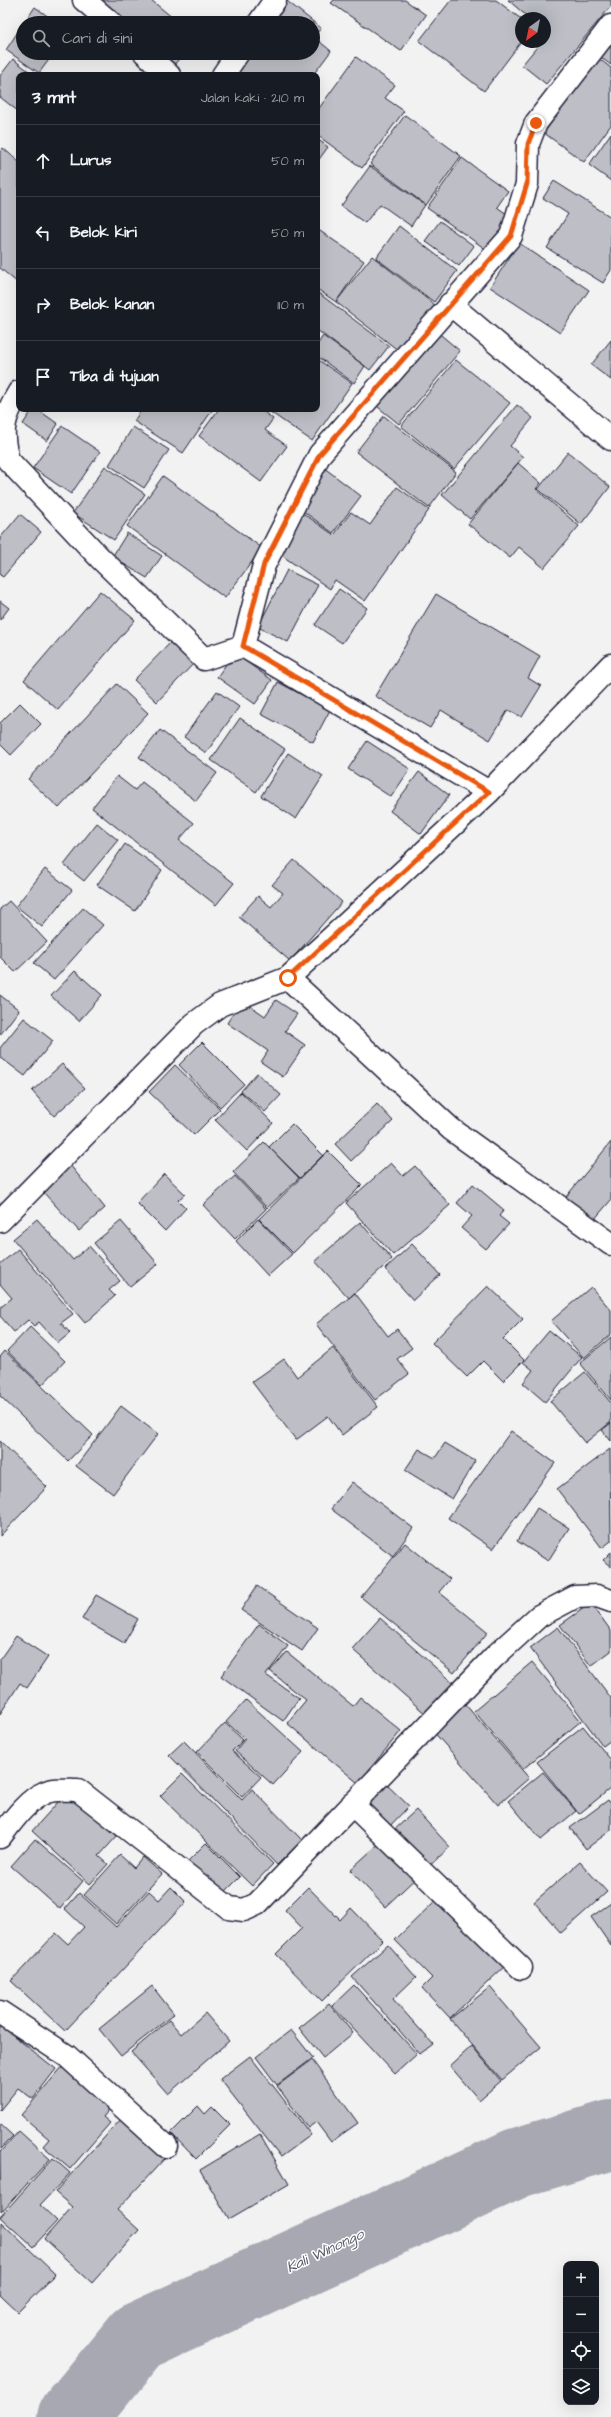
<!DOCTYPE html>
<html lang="id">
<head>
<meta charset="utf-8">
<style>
  :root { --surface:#171b24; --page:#20242c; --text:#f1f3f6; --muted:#9ea1a6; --line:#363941 }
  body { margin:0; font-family:"Architects Daughter",sans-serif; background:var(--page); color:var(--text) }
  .controls { position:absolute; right:12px; bottom:12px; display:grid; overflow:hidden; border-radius:8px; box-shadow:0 4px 16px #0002 }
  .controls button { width:36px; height:36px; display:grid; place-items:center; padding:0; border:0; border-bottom:1px solid var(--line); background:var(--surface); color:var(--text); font:20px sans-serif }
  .compass { position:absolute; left:515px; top:12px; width:36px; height:36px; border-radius:50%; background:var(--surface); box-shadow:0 4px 16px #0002; rotate:213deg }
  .stop { position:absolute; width:12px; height:12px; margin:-9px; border:3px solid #ea580c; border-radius:50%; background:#fff }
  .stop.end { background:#ea580c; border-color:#fff; box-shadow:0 1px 4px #0008 }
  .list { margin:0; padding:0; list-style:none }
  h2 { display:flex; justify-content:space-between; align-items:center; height:52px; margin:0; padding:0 16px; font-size:17px }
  h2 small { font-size:13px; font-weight:400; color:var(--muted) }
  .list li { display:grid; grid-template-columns:26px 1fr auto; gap:12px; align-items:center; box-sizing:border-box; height:72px; padding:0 16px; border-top:1px solid var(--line) }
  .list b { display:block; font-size:15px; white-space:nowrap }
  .list em { font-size:13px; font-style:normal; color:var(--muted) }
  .icon { flex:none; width:22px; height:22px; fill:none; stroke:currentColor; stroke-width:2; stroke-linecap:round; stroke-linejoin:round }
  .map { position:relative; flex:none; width:611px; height:2417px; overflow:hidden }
  .search { position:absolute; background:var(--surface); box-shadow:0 4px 16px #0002; left:16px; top:16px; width:304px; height:44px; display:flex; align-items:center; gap:10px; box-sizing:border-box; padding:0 14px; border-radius:22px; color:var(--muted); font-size:15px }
  .panel { position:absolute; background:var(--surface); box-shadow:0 4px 16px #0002; left:16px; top:72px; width:304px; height:340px; border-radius:8px }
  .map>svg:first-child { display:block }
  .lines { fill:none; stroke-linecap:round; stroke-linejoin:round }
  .river { stroke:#a8a8b2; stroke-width:70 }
  .building { fill:#bebec6; stroke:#22223b }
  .minor-casing { stroke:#22223b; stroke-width:25 }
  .minor { stroke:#fff; stroke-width:22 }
  .route { stroke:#ea580c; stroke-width:5 }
  .labels { text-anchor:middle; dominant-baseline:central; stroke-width:3; stroke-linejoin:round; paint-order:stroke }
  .water-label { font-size:15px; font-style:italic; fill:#58586b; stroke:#fff }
</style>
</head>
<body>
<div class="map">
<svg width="611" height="2417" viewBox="0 0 611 2417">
  <rect width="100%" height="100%" fill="#f2f2f3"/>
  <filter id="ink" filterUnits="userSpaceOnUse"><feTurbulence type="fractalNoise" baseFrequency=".025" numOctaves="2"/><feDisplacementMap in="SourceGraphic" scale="8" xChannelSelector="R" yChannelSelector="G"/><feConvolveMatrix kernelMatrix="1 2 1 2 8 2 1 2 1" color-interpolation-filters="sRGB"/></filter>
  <g filter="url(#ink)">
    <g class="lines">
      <path class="river" d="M72,2417L138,2337L517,2163L611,2135"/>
    </g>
    <path class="building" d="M94,0H151L179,23H122Z
      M334,0H405L426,15L401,51L331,3Z
      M451,0H496L521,19V42L484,91L419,41Z
      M508,0H611V6L546,84L522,65L541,42H545L548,34L545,32V18H529Z
      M287,1L321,28L314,37L331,51L313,75H229L246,53H313V23H270Z
      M35,7L57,23H24Z
      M23,24V53H54L39,73L6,50Z
      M611,42V65L600,57Z
      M157,53H184L173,66Z
      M356,57L395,85L385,98L404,111L362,168L317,135V111Z
      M598,58L611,68V125L584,162L544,133Z
      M13,59L34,75H19V112L0,97V76Z
      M405,115L461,156L426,205L370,164Z
      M611,133V181L589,165Z
      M317,139L328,147L317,162Z
      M3,148L19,162V284L0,268V152Z
      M462,158L508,191L497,207L511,217L487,250L427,208Z
      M370,166L425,205L411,226L380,204L365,223L341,206Z
      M554,181L611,217V270L603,283L547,248L568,214L543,198Z
      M440,221L474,246L459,266L425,241Z
      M399,226L457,271L434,302L376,258Z
      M317,229L364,261L336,302L317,289Z
      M519,243L589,290L560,333L490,287Z
      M372,256L435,305L399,351L336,302Z
      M317,292L389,346L370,370L317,330Z
      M435,330L460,351L399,424L373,403Z
      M323,336L365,366L354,383L317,356V345Z
      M611,340V380L591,365Z
      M317,359L352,383L312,441L266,409H317Z
      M456,360L510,403L454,469L401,426Z
      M517,405L533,418L510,446L523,457L470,519L442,495Z
      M33,409H37L58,424L47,441L23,424Z
      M142,409H213L183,453L134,421Z
      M219,409H260L273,419L265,430L287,446L261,482L199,436Z
      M384,416L456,472L429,508L356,452Z
      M62,426L100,452L71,494L33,468Z
      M133,427L169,450L144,488L109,465Z
      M568,452L610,487L581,524L538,489Z
      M518,463L541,483L536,489L579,526L544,568L519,547L510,558L468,524Z
      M105,466L145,494L114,540L73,513Z
      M323,467L361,496L333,533L295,505Z
      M163,476L262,548L225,598L127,526Z
      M397,487L429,510L365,601L335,580L330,589L274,550L297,509L334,535L351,512L370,525Z
      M20,514L41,532L3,577L0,575V538Z
      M127,533L162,556L147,578L112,557Z
      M287,570L318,585L288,642L258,627Z
      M339,589L367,608L342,643L315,625Z
      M100,591L135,620L58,710L24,680Z
      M436,594L540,656L528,678L541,686L522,717L508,710L490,740L441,710L430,728L375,696Z
      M0,601L9,608L0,620Z
      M173,640L196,661L157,702L134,680Z
      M234,653L272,680L255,704L217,677Z
      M278,682L330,710L313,742L261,714Z
      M117,684L148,713L59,808L28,779Z
      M217,691L239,707L206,753L184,737Z
      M20,703L41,724L11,755L0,744V723Z
      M240,718L285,749L256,792L211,760Z
      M160,730L217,773L196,801L139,757Z
      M367,741L410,769L391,797L348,769Z
      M288,753L323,776L296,819L261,796Z
      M419,772L449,795L421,834L390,811Z
      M117,776L135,790L142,782L194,823L179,840L234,883L216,905L92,808Z
      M97,823L118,840L84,881L64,865Z
      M125,844L162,870L135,911L97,885Z
      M294,860L342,902L290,961L239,917L258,896L271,907L283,893L272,885Z
      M45,869L72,890L42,927L16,906Z
      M9,901L47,942L15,972L0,957V909Z
      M83,908L103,925L54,980L34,963Z
      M75,971L102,995L79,1021L51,996Z
      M0,995L19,1010L0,1035Z
      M242,1000L265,1016L276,1000L297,1014L285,1031L305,1045L283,1077L261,1062L268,1051L227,1023Z
      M24,1018L53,1041L25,1076L0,1057V1048Z
      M202,1042L244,1084L220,1107L179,1065Z
      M62,1064L85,1088L54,1116L32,1091Z
      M175,1065L220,1109L194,1135L149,1092Z
      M257,1073L281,1095L265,1112L241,1091Z
      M241,1092L273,1123L247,1151L215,1120Z
      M377,1104L393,1121L351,1161L335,1144Z
      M292,1124L323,1155L300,1178L269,1147Z
      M264,1142L299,1178L267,1208L233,1172Z
      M611,1142V1200L593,1221L565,1198Z
      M328,1151L362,1185L293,1253L259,1219Z
      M391,1163L403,1176L415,1166L450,1205L393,1255L346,1203Z
      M70,1165L105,1208L79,1231L44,1193Z
      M164,1174L185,1194L178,1200L186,1208L165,1231L137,1203Z
      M235,1176L266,1209L235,1239L203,1205Z
      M473,1184L504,1210L499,1216L509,1224L486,1249L461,1228L472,1216L457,1203Z
      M37,1219L73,1260L89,1246L120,1281L109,1290L115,1296L85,1323L13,1239Z
      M258,1219L292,1254L268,1276L236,1241Z
      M121,1221L158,1264L130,1287L94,1243Z
      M360,1222L392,1259L349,1298L315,1261Z
      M412,1244L440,1275L413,1300L385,1269Z
      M18,1249L73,1314L61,1323L70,1333L58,1343L39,1322L34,1326L28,1320L14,1332L0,1316V1308L12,1298L0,1284V1264Z
      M488,1286L523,1319L503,1339L524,1360L503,1381L483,1361L467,1377L432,1343Z
      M591,1287L611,1310V1334L584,1358L551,1321Z
      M355,1293L388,1336L397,1329L412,1348L397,1359L409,1374L375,1400L316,1324Z
      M30,1327L65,1361L42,1385L7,1351Z
      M549,1331L582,1357L545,1402L523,1383L533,1370L523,1362Z
      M611,1337V1400L580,1363Z
      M333,1348L378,1407L342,1435L328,1416L296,1440L252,1382L284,1359L297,1377Z
      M5,1351L93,1435L68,1461L0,1396V1357Z
      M585,1372L611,1403V1422L585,1443L550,1401Z
      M121,1406L158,1434L113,1494L76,1466Z
      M611,1423V1441L602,1430Z
      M511,1431L555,1463L493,1549L448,1518Z
      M0,1441L47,1487L0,1536Z
      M445,1443L475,1461L452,1499L405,1470L419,1449L435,1458Z
      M610,1449L611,1541L602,1548L557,1489Z
      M352,1482L413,1528L393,1556L331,1509Z
      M537,1508L569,1528L548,1561L517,1541Z
      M405,1543L450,1579L439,1592L488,1632L454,1673L361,1597Z
      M611,1552V1567L603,1560Z
      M257,1586L318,1628L302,1651L241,1610Z
      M96,1595L138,1619L124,1643L82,1619Z
      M591,1603L611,1631V1651L591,1666L560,1625Z
      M380,1618L455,1685L428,1716L352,1649Z
      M259,1624L288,1646L266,1675L299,1698L283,1721L221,1676Z
      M558,1627L611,1698V1740L603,1746L530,1648Z
      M16,1636L48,1657L27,1688L20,1683L0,1714V1659Z
      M287,1652L353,1706L360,1697L401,1731L358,1783L287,1723L306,1700L270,1671Z
      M532,1662L581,1721L523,1769L474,1711Z
      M246,1700L303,1752L273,1785L235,1751L245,1739L226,1722Z
      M464,1703L529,1778L498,1805L432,1730Z
      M225,1723L243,1740L232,1751L261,1777L242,1797L197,1752Z
      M583,1726L611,1760V1788L579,1814L537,1762Z
      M184,1741L242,1800L252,1789L302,1840L277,1865L169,1755Z
      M543,1772L576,1811L541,1840L508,1801Z
      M182,1774L273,1864L252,1886L160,1796Z
      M386,1784L409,1806L385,1831L362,1810Z
      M68,1791L117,1836L99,1856L108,1864L90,1884L32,1831Z
      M608,1800L611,1804V1830L586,1849L570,1828Z
      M416,1810L450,1847L426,1869L392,1832Z
      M35,1839L83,1881L60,1909L11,1866Z
      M384,1839L419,1875L385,1907L350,1870Z
      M206,1843L240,1877L221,1896L187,1862Z
      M120,1855L134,1868L143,1857L162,1874L116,1924L84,1895Z
      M580,1862L607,1892L561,1933L534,1902Z
      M171,1887L186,1902L65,2031L11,1981L56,1933L68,1944L84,1927L65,1909L79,1893L116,1927L149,1891L159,1900Z
      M308,1887L340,1920L351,1908L383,1941L322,2001L276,1954L302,1928L285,1910Z
      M440,1896L506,1965L450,2018L422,1988L432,1978L395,1940Z
      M611,1903V1946L591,1917Z
      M388,1945L416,1977L393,1999L433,2044L420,2054L352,1977Z
      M354,1985L417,2054L395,2074L332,2006Z
      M152,1986L174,2014L121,2056L99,2029Z
      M490,1987L541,2047L502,2080L450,2019Z
      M329,2004L353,2033L323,2058L299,2028Z
      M205,2013L229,2041L168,2094L131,2052L169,2020L181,2034Z
      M0,2025L56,2069L33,2099L18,2088L0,2110Z
      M291,2030L313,2058L277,2085L256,2057Z
      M472,2046L501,2081L479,2100L450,2066Z
      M250,2056L311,2135L281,2157L220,2079Z
      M312,2060L358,2123L331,2142L316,2122L308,2128L277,2086Z
      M64,2065L112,2106L103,2117L110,2123L70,2169L43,2146L49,2139L21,2115Z
      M198,2106L205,2114L212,2107L230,2125L196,2159L171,2133Z
      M122,2118L166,2157L117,2210L139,2230L92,2283L44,2239L72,2207L55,2192Z
      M0,2124L13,2136L0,2149Z
      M19,2131L50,2159L1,2212L0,2152Z
      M260,2134L289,2184L229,2219L200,2170Z
      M53,2158L70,2173L40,2205L57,2221L33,2247L0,2217Z
      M1,2222L55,2274L18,2312L0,2295Z"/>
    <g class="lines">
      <defs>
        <path id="minor" d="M84,0L111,23
          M259,23L275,0
          M145,53L169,75
          M223,75L238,53
          M450,304L611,439
          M19,392C3,418 0,431 8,460L100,558L204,659L243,646L489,792
          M243,646L264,565L320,454L511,236L527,184L528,144L536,123L611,26
          M288,978L451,1129L611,1244
          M0,1221L194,1024L220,1005L288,978L489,792L611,665
          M352,1804L521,1968
          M0,1837C11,1823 27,1800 44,1793C54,1788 67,1790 78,1790L229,1908L244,1910L257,1904L494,1657L539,1616L575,1597L597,1596L611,1601
          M0,2012L67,2056L166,2146"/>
      </defs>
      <use href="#minor" class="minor-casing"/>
      <use href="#minor" class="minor"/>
    </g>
  </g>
  <g class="lines" filter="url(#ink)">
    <path class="route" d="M288,978L489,792L243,646L264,564L320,454L511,236L527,184L528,144L536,123"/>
  </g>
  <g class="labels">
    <g class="water-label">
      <text transform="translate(325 2251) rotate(-25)">Kali Winongo</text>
    </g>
  </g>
</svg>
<div class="controls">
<button>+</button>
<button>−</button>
<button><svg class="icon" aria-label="locate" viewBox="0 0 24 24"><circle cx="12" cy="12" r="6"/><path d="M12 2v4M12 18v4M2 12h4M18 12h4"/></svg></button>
<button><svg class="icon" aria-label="layers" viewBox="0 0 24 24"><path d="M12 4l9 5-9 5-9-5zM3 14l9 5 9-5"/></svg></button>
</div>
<svg class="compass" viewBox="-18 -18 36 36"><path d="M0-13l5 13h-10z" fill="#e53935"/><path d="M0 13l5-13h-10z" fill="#9ea1a6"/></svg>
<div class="stop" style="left:288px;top:978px"></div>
<div class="stop end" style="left:536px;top:123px"></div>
<div class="search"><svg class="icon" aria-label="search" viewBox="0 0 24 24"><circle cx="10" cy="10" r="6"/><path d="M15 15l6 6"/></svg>Cari di sini</div>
<section class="panel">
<h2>3 mnt<small>Jalan kaki · 210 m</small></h2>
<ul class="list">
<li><svg class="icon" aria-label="ahead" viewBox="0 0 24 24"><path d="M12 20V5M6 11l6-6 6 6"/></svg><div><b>Lurus</b></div><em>50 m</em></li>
<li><svg class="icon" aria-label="left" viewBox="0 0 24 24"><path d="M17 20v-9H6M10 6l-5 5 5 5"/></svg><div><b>Belok kiri</b></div><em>50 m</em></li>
<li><svg class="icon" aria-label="right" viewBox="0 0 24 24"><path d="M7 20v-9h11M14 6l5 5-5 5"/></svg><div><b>Belok kanan</b></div><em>110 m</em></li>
<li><svg class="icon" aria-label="arrive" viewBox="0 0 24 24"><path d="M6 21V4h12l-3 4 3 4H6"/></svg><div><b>Tiba di tujuan</b></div></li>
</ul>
</section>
</div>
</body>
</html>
